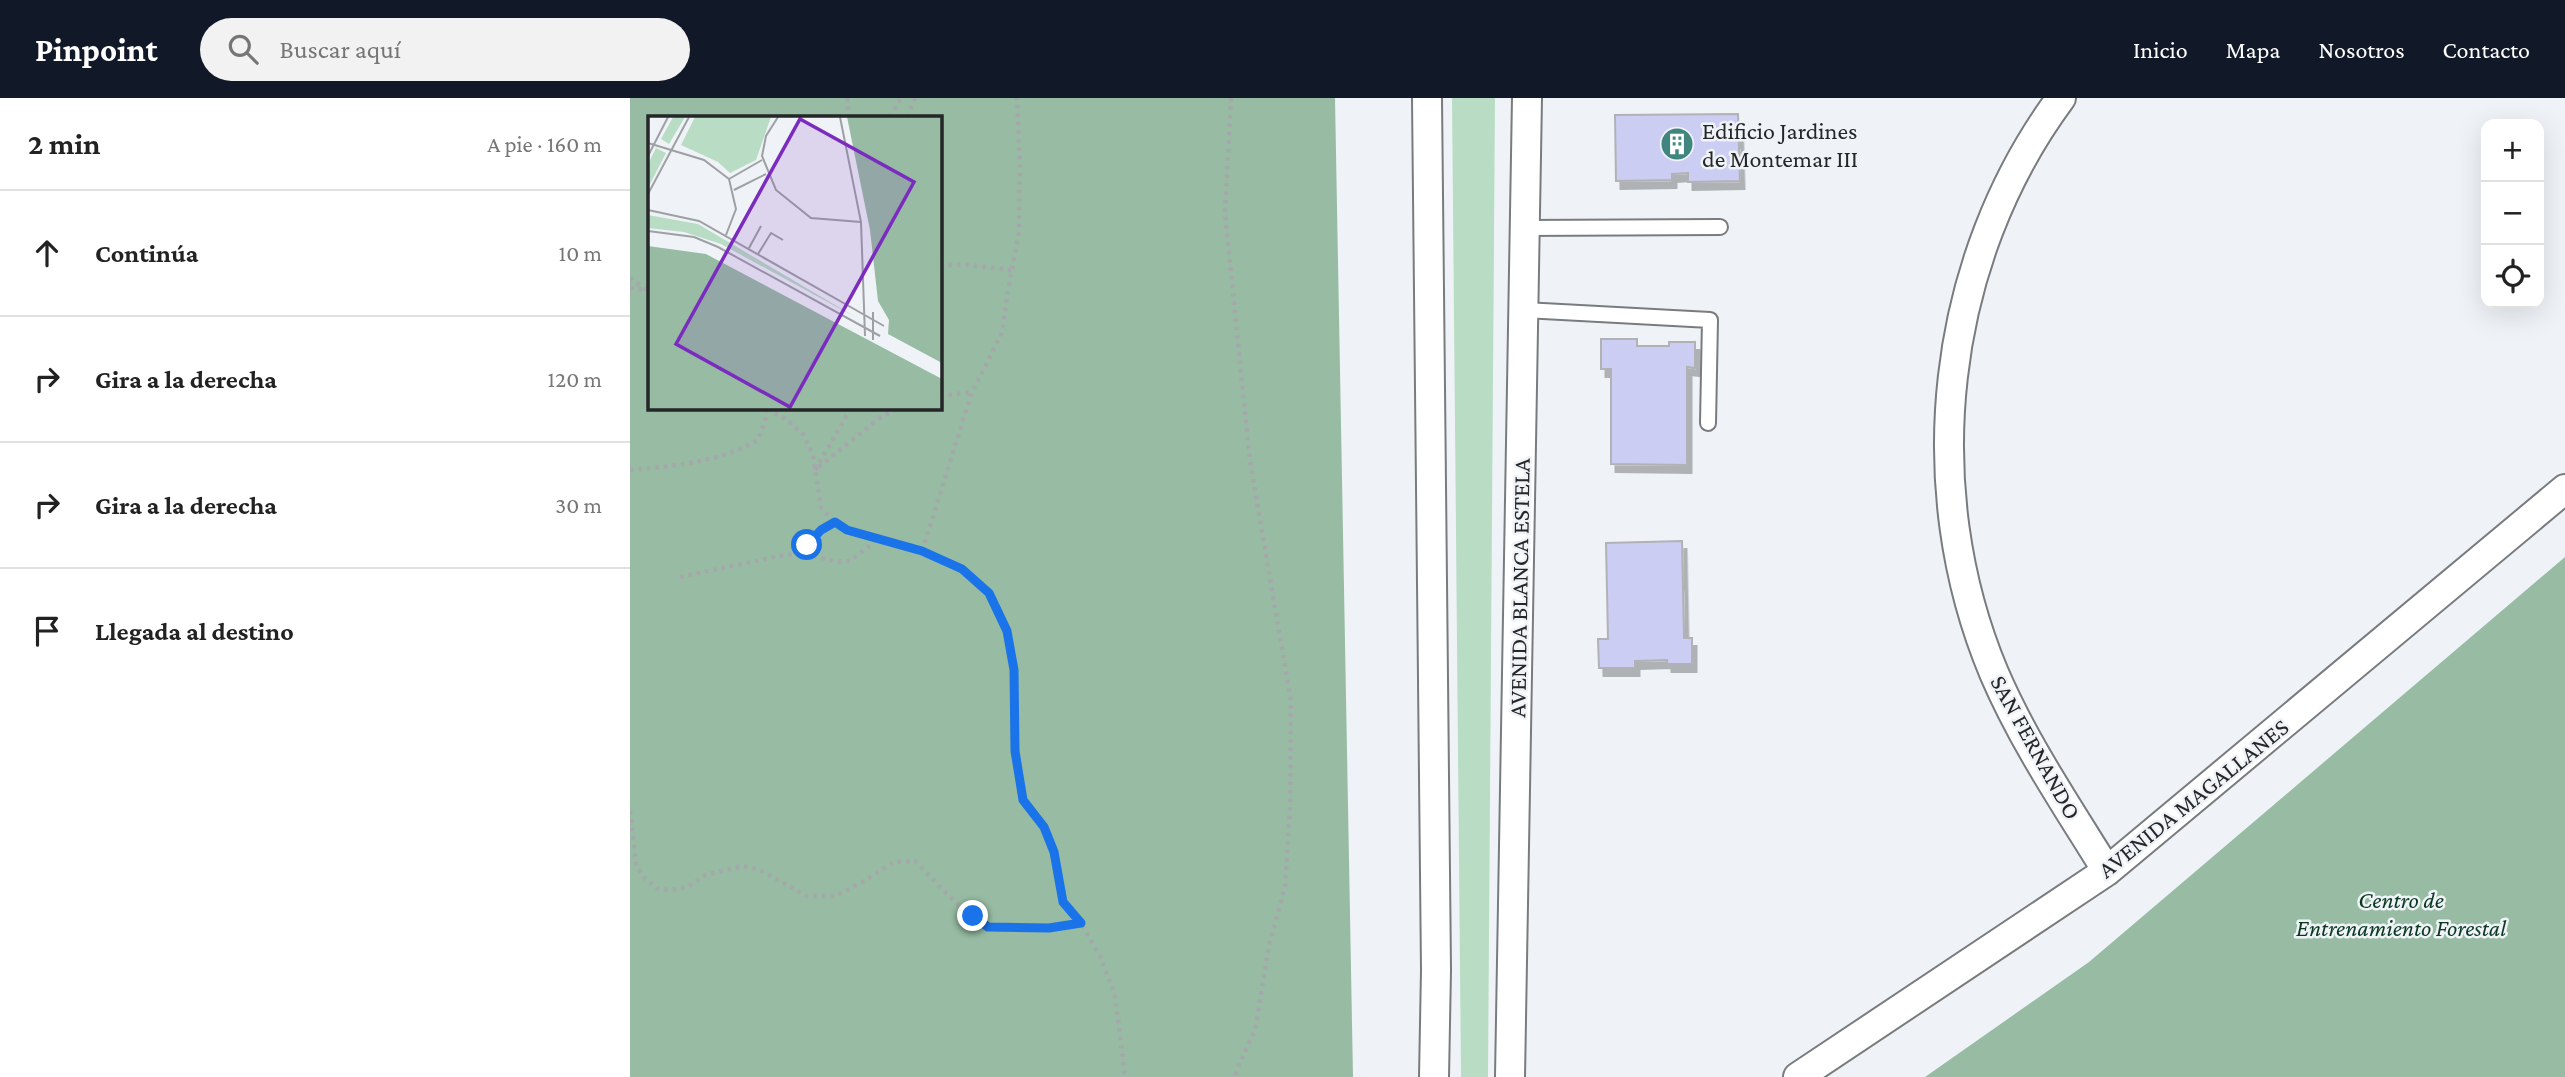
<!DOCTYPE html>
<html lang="es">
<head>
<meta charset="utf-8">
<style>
  :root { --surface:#fff; --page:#f2f2f2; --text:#222; --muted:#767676; --line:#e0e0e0; --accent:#111827 }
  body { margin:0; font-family:"Crimson Pro",serif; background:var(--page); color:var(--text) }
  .controls { position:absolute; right:21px; top:21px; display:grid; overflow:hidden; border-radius:14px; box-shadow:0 7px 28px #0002 }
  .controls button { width:63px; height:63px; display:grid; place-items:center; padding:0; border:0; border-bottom:2px solid var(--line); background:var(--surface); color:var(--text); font:35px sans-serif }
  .stop { position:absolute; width:21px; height:21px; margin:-16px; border:5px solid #1a73e8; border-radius:50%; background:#fff }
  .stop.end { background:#1a73e8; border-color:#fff; box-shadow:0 2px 7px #0008 }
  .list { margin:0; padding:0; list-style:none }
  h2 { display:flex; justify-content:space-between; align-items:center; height:91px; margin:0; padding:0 28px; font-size:30px }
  h2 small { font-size:23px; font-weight:400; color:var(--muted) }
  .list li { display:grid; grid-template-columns:46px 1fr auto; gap:21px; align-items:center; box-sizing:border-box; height:126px; padding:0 28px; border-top:2px solid var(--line) }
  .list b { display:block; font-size:26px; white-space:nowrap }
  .list em { font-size:23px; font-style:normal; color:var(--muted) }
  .icon { flex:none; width:38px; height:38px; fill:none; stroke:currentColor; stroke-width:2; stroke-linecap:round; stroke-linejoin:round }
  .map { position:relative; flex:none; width:1935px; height:979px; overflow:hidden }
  header { display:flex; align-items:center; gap:42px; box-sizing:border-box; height:98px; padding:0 35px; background:var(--accent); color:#fff }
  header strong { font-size:33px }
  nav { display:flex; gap:38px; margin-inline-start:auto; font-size:24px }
  .search { width:490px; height:63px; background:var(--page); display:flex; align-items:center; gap:18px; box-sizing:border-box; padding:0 24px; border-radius:38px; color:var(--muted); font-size:26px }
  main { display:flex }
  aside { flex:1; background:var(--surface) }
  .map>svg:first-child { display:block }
  .green { fill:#b8dcc4 }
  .forest { fill:#97bca3; fill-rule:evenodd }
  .building { fill:#cccdf3; stroke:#b2b2b6; stroke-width:2; filter:url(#shadow) }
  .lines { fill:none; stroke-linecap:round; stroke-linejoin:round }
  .service-casing { stroke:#787c7f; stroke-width:18 }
  .minor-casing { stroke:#787c7f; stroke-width:32 }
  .path { stroke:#a4a8aa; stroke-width:4.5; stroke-dasharray:3.5 5; stroke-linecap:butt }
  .service { stroke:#fff; stroke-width:14 }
  .minor { stroke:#fff; stroke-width:28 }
  .route { stroke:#1a73e8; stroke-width:9 }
  .labels { text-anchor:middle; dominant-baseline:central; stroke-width:5; stroke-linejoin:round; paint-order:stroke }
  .poi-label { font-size:24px; fill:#242627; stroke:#eff3f7; text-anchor:start }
  .street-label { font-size:24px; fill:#242627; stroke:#eff3f7 }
  .park-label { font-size:24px; font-style:italic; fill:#0a3920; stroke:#eff3f7 }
  .inset-road { fill:none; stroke:#9ea1a4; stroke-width:2 }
  .view { fill:#7b2cbf; fill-opacity:0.15; stroke:#7b2cbf; stroke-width:3.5 }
  .inset-edge { fill:none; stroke:#242627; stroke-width:3.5 }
</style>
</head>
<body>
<header>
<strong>Pinpoint</strong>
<div class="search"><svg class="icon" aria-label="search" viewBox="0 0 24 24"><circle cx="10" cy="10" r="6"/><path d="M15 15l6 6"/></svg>Buscar aquí</div>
<nav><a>Inicio</a><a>Mapa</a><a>Nosotros</a><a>Contacto</a></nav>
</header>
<main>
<aside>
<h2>2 min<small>A pie · 160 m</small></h2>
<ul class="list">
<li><svg class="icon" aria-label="ahead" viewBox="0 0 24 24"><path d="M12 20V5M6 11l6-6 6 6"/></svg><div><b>Continúa</b></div><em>10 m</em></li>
<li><svg class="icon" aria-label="right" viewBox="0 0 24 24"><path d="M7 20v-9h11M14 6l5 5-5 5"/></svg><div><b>Gira a la derecha</b></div><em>120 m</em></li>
<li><svg class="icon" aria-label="right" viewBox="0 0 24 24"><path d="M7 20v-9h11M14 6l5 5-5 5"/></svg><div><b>Gira a la derecha</b></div><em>30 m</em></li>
<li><svg class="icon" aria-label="arrive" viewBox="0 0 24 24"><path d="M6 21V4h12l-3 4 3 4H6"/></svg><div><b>Llegada al destino</b></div></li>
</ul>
</aside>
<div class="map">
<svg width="1935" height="979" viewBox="0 0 1935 979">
  <defs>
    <filter id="shadow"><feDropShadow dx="4.5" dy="8" stdDeviation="0" flood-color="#0004"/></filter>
  </defs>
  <rect width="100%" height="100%" fill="#eff3f7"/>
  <path class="green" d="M822,0H865L858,979H831Z"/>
  <path class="forest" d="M0,0H705L723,979H0ZM19,19H310V310H19Z
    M1935,459V979H1295L1459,864Z"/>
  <path class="building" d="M1108,16L1110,83L1058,84V75L1042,76V82L986,83L985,17Z
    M971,241H1007V248H1039V244H1065V270L1057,269V367L981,366V271H971Z
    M1052,443L1054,540H1062V566H1037V562L1005,563V570H969L968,541H978L976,445Z"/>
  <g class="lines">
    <defs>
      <path id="service" d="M894,130L1090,129
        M894,212L1080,222L1078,325"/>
      <path id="minor" d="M797,0L806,872L804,979
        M1431,0C1310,163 1286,389 1364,575C1394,645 1437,708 1477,773
        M880,979L897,0
        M1168,979L1477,773L1935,391"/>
    </defs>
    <use href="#service" class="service-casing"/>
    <use href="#minor" class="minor-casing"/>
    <path class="path" d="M217,0L219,19
      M601,0L595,115L620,363L661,603L660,710L655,789L639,847L625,932L606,973V979
      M260,19L271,0
      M277,19L285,0
      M310,167H339L382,172
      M0,180L17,192
      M0,190L16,192
      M310,298L342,294
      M221,310L185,372L252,318L270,310
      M137,311L156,321L173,336L183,357L191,410L205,424L217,432L292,453L332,471L359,495L377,533L384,572L385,653L393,702L414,729L424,754L433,804L450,825
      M0,372C43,368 91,364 128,342L137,317L136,310
      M292,453L342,294L372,235L378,193L389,134L390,68L387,0
      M174,455L182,439L205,424
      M50,479L149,458L174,455L206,464L220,463L238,449L241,439
      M0,713L6,766L15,781L28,791L41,792L58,789L75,777L112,768L128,771L177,798H205L231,785L264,764L285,763C301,779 340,822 358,829C378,835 430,828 451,825L470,858L485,897L495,979"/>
    <use href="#service" class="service"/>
    <use href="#minor" class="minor"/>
  </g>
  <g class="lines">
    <path class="route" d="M177,447L191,432L205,424L217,432L292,453L332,471L359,495L377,533L384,572L385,653L393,702L414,729L424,754L433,804L451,825L419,830L358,829L343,818"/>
  </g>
  <defs>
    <symbol id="building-disc" viewBox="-11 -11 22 22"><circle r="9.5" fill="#40867e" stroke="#eff3f7"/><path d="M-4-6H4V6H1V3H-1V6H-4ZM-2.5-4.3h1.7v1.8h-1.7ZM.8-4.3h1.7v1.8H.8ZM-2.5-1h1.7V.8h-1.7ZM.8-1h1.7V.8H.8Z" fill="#fff"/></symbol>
  </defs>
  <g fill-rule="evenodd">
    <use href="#building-disc" x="1028" y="27" width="38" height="38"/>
  </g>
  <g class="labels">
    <g class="poi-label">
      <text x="1072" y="32">Edificio Jardines<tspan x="1072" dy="28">de Montemar III</tspan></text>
    </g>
    <g class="street-label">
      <text transform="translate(889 490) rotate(-89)">AVENIDA BLANCA ESTELA</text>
      <text transform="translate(1406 649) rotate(61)">SAN FERNANDO</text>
      <text transform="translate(1563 700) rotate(-39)">AVENIDA MAGALLANES</text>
    </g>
    <g class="park-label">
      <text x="1771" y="801">Centro de<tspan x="1771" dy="28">Entrenamiento Forestal</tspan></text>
    </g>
  </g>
  <g transform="translate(18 18)">
    <rect width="294" height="294" fill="#eff3f7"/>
    <path d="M25,1H37L21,28L13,23ZM47,1H123L108,44L82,57L70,46L33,29ZM8,32L18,37L0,72V48ZM0,99L50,108L209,202L73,128L36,116L0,112Z" fill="#b8dcc4"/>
    <path d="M199,1H294V247L240,218L241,204L230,185L222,114ZM0,130L58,138L294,263V293H0Z" fill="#97bca3"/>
    <path class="inset-road" d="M130,1L118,20L114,40L128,74L163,102L213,106M192,1L213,106L217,220M0,27L56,44L81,63L88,93L78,119M0,40L20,1M81,63L114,44M86,74L118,58M0,78L41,1M0,94L51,105L236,210M0,115L46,121L70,131L232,220M101,132L113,110M110,138L123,117L135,124M225,224V196"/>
    <path class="view" d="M152,3L266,66L142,291L28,228Z"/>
    <rect width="294" height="294" class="inset-edge"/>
  </g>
</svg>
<div class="controls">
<button>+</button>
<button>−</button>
<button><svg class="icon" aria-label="locate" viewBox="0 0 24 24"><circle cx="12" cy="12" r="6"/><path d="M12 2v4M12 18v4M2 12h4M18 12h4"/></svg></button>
</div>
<div class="stop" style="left:177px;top:447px"></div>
<div class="stop end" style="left:343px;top:818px"></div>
</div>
</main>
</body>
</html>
